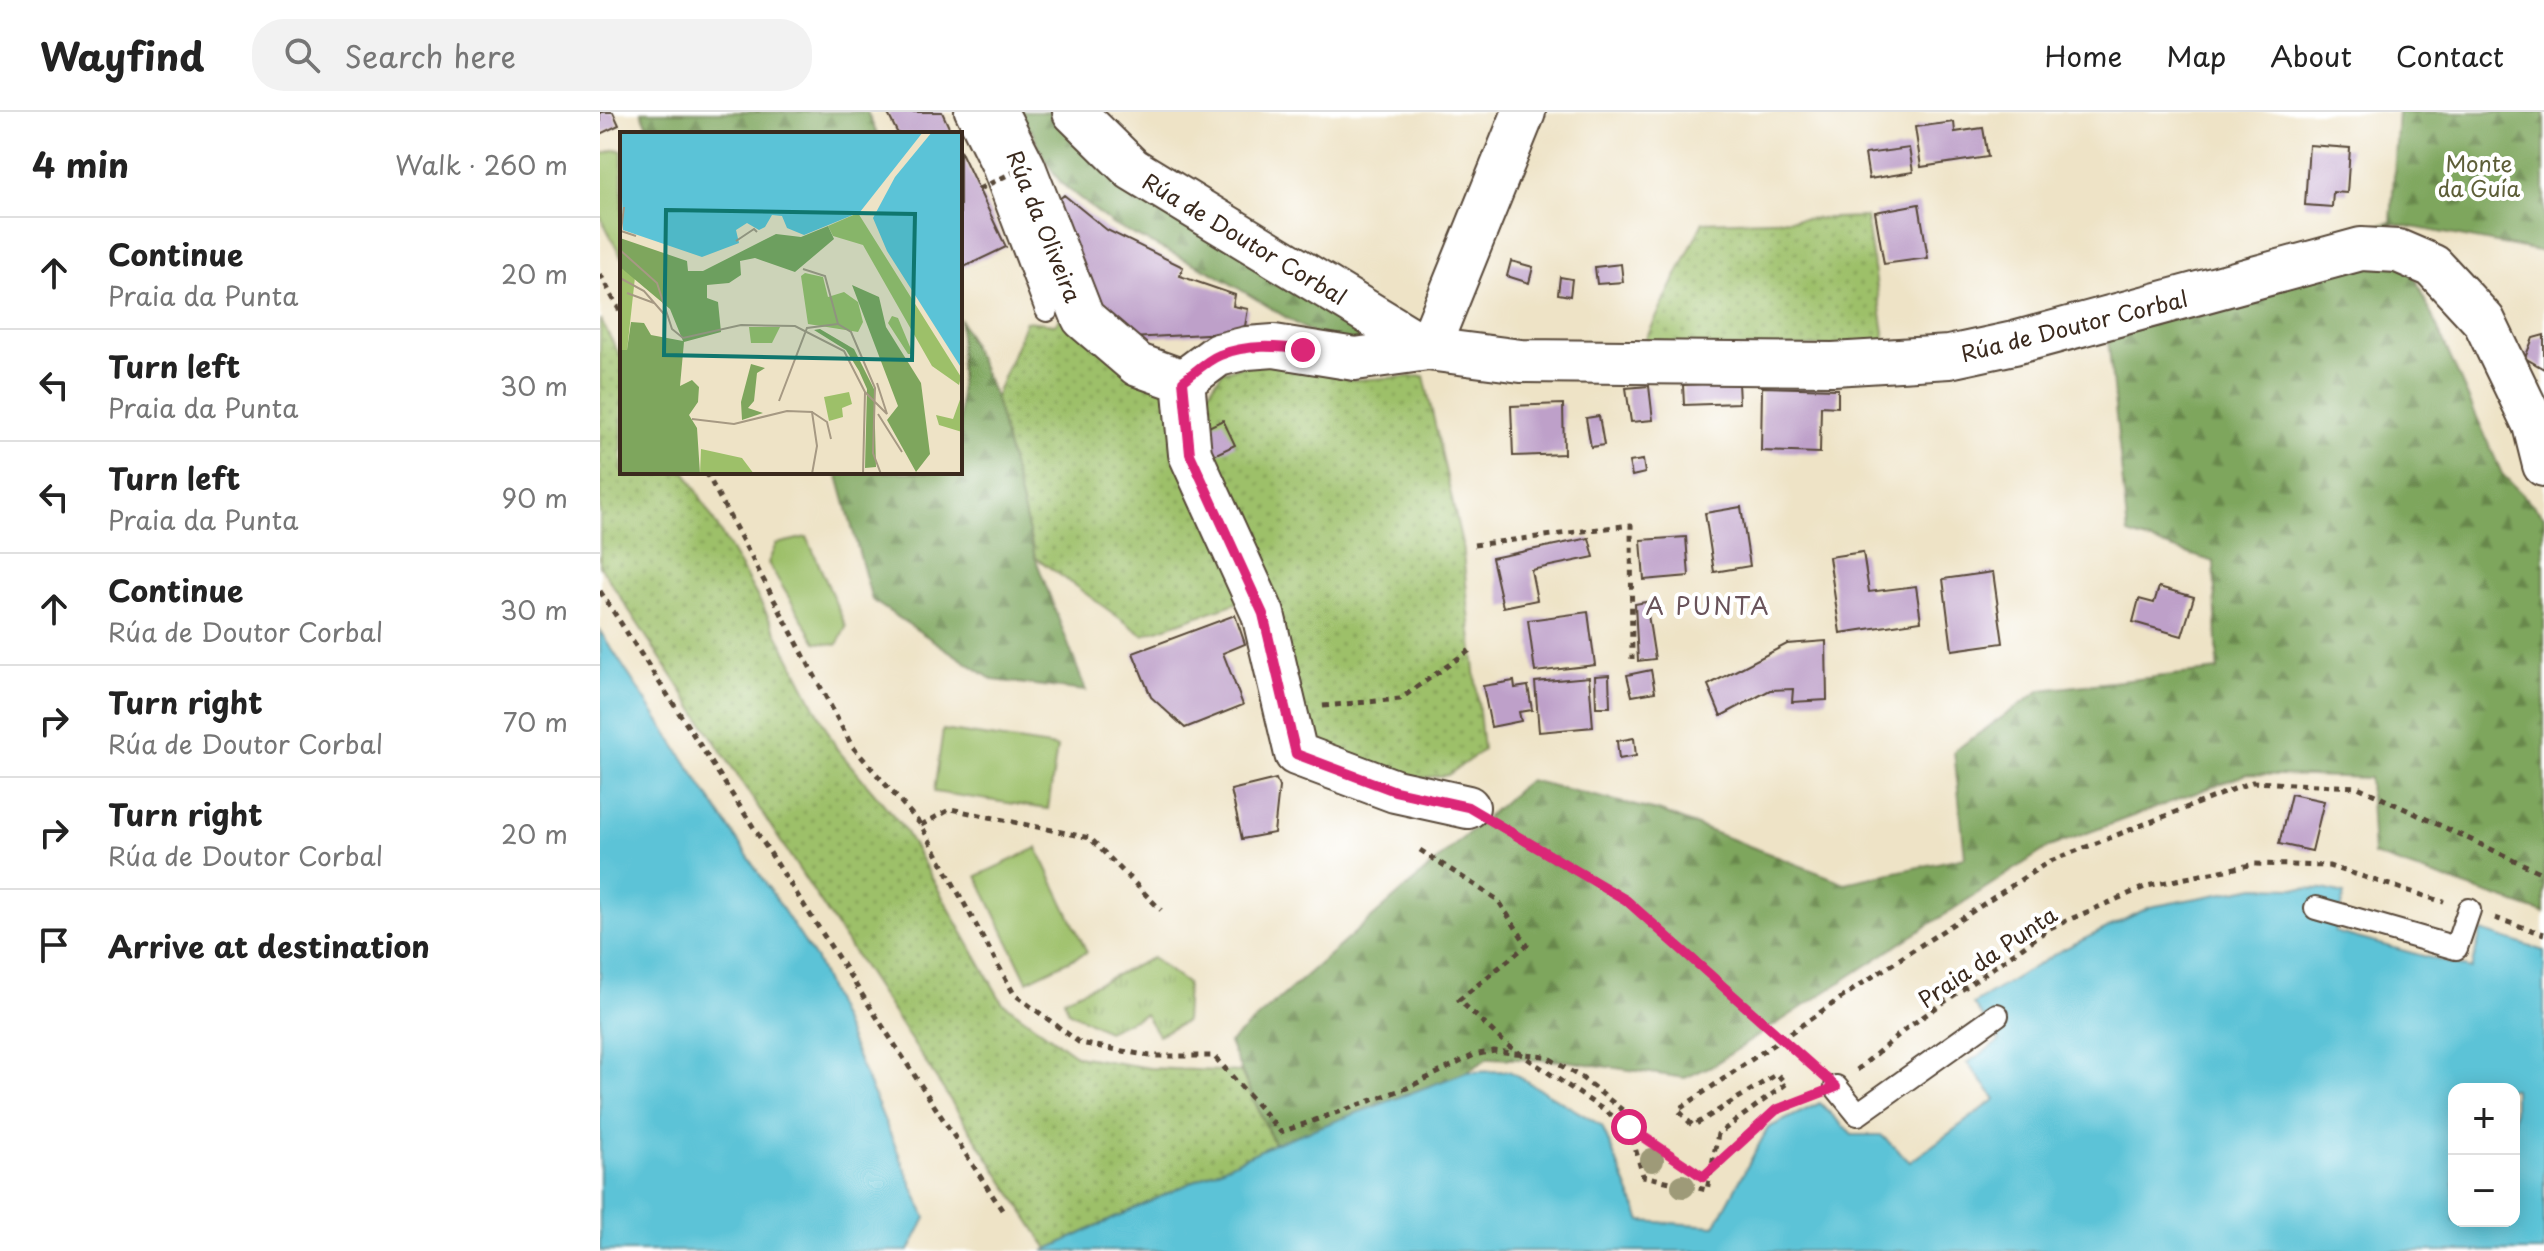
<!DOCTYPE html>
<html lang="en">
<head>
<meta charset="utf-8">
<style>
  :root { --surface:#fff; --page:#f2f2f2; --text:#222; --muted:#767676; --line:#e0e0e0 }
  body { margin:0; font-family:"Playpen Sans",sans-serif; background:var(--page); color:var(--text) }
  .controls { position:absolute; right:24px; bottom:24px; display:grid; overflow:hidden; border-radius:16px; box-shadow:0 4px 20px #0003 }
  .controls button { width:72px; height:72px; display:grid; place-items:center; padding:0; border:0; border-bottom:2px solid var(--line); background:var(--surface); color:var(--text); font:40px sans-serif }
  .stop { position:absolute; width:24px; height:24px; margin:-18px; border:6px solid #db2777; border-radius:50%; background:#fff }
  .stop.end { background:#db2777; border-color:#fff; box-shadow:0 2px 8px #0008 }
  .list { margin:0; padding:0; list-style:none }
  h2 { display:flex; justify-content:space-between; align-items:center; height:104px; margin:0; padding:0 32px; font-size:34px }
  h2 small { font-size:26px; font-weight:400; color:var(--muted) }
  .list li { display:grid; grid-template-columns:52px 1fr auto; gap:24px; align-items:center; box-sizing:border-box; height:112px; padding:0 32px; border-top:2px solid var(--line) }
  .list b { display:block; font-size:30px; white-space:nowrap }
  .list p { margin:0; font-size:26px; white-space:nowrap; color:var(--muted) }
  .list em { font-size:26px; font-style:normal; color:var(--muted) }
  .icon { flex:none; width:44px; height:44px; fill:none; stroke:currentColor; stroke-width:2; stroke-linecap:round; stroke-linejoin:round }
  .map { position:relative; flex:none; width:1944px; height:1139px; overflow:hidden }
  header { display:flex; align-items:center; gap:48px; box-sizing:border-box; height:112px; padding:0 40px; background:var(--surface); border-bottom:2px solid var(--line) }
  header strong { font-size:38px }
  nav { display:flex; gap:44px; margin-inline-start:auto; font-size:28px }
  .search { width:560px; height:72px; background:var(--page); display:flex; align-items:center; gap:20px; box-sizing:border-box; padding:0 28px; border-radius:32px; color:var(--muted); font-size:30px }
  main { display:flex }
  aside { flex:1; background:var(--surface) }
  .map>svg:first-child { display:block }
  .grass { fill:url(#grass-dots); stroke:#6c7544; stroke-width:2 }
  .forest { fill:url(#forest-firs); stroke:#5c683e; stroke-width:2 }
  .park { fill:url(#park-tufts); stroke:#6c7544; stroke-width:2 }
  .pitch { fill:#9dc069; stroke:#6c7544; stroke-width:2 }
  .water { fill:#5bc3d7; stroke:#4b767a; stroke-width:2; fill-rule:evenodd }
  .building { fill:#bea0c9 }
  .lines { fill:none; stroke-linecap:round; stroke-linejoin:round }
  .lane-casing { stroke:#564637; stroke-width:26 }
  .street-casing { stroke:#564637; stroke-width:46 }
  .path { stroke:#564637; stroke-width:5; stroke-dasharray:6 6; stroke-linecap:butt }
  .lane { stroke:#fff; stroke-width:22 }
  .street { stroke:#fff; stroke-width:42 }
  .path-bridge { stroke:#564637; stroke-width:5; stroke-dasharray:6 6; stroke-linecap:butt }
  .tree { fill:#9e9a78 }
  .route { stroke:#db2777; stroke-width:10 }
  .labels { text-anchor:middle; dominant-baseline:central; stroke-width:8; stroke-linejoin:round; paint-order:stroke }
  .park-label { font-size:22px; fill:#5d5e38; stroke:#fff }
  .street-label { font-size:22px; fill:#3b2a1e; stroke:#fff }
  .neighbourhood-label { font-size:24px; letter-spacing:2px; fill:#69535a; stroke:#fff }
  .inset-road { fill:none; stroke:#a69983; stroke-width:2 }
  .view { fill:#0f766e; fill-opacity:0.15; stroke:#0f766e; stroke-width:4 }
  .inset-edge { fill:none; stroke:#3b2a1e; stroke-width:4 }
</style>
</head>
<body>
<header>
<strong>Wayfind</strong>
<div class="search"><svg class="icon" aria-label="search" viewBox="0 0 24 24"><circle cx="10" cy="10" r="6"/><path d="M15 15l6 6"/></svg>Search here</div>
<nav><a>Home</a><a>Map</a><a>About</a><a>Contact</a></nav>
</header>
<main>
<aside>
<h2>4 min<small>Walk · 260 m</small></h2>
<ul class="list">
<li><svg class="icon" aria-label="ahead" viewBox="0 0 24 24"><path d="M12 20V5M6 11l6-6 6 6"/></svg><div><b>Continue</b><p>Praia da Punta</p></div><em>20 m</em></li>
<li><svg class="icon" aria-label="left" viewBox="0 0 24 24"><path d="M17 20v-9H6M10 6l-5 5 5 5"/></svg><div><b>Turn left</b><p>Praia da Punta</p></div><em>30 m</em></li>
<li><svg class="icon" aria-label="left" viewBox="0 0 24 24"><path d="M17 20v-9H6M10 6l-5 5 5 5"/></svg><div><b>Turn left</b><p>Praia da Punta</p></div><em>90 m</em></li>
<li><svg class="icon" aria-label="ahead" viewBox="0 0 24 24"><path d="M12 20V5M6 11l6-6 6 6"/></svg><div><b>Continue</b><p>Rúa de Doutor Corbal</p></div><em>30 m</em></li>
<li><svg class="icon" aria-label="right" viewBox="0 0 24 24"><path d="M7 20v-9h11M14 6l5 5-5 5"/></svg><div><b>Turn right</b><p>Rúa de Doutor Corbal</p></div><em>70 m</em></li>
<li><svg class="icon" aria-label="right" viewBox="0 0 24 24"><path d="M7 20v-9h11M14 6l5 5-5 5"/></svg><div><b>Turn right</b><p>Rúa de Doutor Corbal</p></div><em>20 m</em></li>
<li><svg class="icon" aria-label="arrive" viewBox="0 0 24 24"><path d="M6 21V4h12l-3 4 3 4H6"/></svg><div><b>Arrive at destination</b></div></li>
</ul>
</aside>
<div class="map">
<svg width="1944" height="1139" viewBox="0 0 1944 1139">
  <defs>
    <pattern id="grass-dots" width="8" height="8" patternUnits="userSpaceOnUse" patternTransform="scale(2)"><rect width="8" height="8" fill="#9dc069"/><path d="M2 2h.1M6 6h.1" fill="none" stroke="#819c56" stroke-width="1.8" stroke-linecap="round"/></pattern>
    <pattern id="forest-firs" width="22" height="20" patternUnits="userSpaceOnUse" patternTransform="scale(2)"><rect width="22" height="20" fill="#7ea65d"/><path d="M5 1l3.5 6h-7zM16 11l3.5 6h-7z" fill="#68874c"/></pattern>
    <pattern id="park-tufts" width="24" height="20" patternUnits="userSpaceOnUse" patternTransform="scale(2)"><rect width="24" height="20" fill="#9dc069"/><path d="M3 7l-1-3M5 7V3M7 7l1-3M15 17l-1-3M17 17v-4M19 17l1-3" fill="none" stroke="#819c56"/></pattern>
  </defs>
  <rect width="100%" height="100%" fill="#fff"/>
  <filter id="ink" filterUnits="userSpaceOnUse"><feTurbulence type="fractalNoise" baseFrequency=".0125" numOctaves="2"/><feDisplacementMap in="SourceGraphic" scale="16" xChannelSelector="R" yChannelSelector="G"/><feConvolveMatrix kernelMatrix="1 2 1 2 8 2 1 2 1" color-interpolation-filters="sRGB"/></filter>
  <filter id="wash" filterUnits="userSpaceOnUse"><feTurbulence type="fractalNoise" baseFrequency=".006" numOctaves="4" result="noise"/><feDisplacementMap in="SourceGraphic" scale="32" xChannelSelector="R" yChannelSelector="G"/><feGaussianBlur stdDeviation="1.8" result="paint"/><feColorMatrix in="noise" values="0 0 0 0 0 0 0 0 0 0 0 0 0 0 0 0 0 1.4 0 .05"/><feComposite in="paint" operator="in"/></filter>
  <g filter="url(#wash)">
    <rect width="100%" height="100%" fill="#eee3c6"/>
    <path class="grass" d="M1266,105L1286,233L1041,237L1103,110Z
      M469,196L595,299L623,259L668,248L753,268L824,264L862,432L883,638L848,663L796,669L709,635L671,479L543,523L435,445L395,285L426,209L455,212Z
      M0,207L22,247V360H86L162,493L237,637L303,715L402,890L477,944L549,956L641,960L674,1032L448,1137L0,454Z"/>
    <path class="forest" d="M41,0H267L277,22H52Z
      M406,0H459L771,222L755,235L725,229L613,161L513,113L462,72L445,48L431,17L417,23Z
      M1798,0H1944V140L1791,111L1902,362L1944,404V801L1773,743L1769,666L1647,662L1449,735L1113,953L1085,966L967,949L888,946L867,960L674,1032L629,931L929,668L1061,700L1245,771L1365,745L1354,639L1441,578L1618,558L1614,450L1528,422L1504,188L1791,110Z
      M360,207L395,285L435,445L486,579L393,568L272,488L237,360H360Z"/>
    <path class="park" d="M552,846L587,872L585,910L558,923L545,902L507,919L468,899L464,887Z"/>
    <path class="pitch" d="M16,37L22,39V146L0,104V43Z
      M207,425L246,515L237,533L216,530L168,451L176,432Z
      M343,618L457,635L448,697L334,680Z
      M437,736L487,840L427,869L377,764Z"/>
    <path class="water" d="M0,519L216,848L326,1106L309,1139H0Z
      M1656,775L1723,777L1744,782L1735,820L1871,857L1881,819L1944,839V1139H444L674,1032L867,960L909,959L1002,1014L1041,1109L1115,1114L1168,1016L1220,991L1252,1023H1281L1310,1050L1396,987L1367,951L1400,929L1373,892L1462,838L1550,795ZM1854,977H1914V1109H1854Z"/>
    <g id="blocks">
      <path class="building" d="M0,0H13L19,13L0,22Z
        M287,0H342L352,22H298Z
        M1354,10L1355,20L1383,16L1388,45L1321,55L1315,15Z
        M1709,33L1750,36L1747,81L1733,80L1732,95L1705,93Z
        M1309,36L1313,60L1269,67L1265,42Z
        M360,38L406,135L362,156L360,152Z
        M464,83L507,118L583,155L580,164L635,183L633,194L648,197L644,220L530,226L495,202L450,95Z
        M1319,92L1328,146L1284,152L1275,100Z
        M911,149L933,155L929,171L907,164Z
        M1021,152L1023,170L997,172L995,155Z
        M960,165L972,167L970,184L958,182Z
        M1944,223V257L1925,246L1933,226Z
        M1138,270L1139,291L1084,293L1083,273Z
        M1049,274L1053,308L1031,310L1026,276Z
        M1162,275L1238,277V295L1221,294L1220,341L1161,339Z
        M963,292L964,342L913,344L911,294Z
        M999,304L1004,333L991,335L986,306Z
        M623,308L635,333L610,345L598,320Z
        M1043,348L1045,361L1032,364L1029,350Z
        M1141,395L1150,454L1114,460L1105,401Z
        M1086,425L1089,464L1044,468L1041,428Z
        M989,426L994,445L931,458L937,488L903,495L892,446Z
        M1263,440L1269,480L1316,474L1321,509L1240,521L1229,445Z
        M1393,460L1403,531L1352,538L1343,467Z
        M1559,475L1594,485L1582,524L1533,510L1539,487L1554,491Z
        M1046,490L1055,547L1038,549L1035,492Z
        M988,500L995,553L935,560L928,508Z
        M635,503L645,532L623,541L643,593L585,616L551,585L533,541Z
        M1226,529L1227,588L1192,590L1193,577L1170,578L1121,604L1108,573L1187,532Z
        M1051,558L1055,580L1032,584L1027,563Z
        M1009,563L1010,595H996L995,564Z
        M989,565L993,615L939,620L935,570Z
        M914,569L915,576L928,574L932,598L919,600L921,609L891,615L883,574Z
        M1034,626L1036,644L1019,647L1017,629Z
        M676,667L679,675L674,721L642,727L631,678Z
        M1691,682L1724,689L1712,739L1679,732Z"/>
    </g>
  </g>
  <g filter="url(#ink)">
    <use href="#blocks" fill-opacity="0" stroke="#564637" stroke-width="2"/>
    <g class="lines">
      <defs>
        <path id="lane" d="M366,0L393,55L447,198
          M1716,796L1856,836L1869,798
          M1236,975L1258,1002L1397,903"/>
        <path id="street" d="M396,0L424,55L483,206L538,253L583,269
          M474,0L532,57L828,237L921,249L1233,252L1349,245L1414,231L1761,137L1798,139L1833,154L1884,209L1934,313L1944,353
          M868,695L795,679L696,642L663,502L590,342L583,269L618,243L647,236L674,234L755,247L828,237L924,0"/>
      </defs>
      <use href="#lane" class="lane-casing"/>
      <use href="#street" class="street-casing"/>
      <path class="path" d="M0,162L22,203
        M106,360L252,634L321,713L414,882L480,931L550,944H614L681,1020L807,976L874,943L894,939L945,944L982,966L1025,1000L1043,1064L1107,1078L1118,1022L1186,972L1177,962L1093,1014L1078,998L1263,871L1448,750L1652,670L1758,675L1944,762
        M874,433L1031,413L1032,547
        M0,479L402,1098
        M723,594L800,587L870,538
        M321,713L351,697L490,726L561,798
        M900,714L1026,788L1217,958
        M820,738L898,788L927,833L859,888L906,932L1103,1065L1176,998L1211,985
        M1895,806L1944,822
        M1257,958L1307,916L1450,816L1547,774L1655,752L1729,754L1844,790"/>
      <use href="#lane" class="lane"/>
      <use href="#street" class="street"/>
      <path class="path-bridge" d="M379,77L424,55"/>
    </g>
    <g class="tree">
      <circle cx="1052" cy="1048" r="12"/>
      <circle cx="1083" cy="1074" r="12"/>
    </g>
  </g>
  <g class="lines" filter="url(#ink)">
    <path class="route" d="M703,238C676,234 647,232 620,243C607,248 594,261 583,269L590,342L663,502L696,642L795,679L868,695L1026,788L1236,975L1176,998L1103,1065L1029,1015"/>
  </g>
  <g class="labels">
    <g class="park-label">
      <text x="1879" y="50">Monte<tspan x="1879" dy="25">da Guía</tspan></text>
    </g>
    <g class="street-label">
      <text transform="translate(445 114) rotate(68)">Rúa da Oliveira</text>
      <text transform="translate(645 126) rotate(31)">Rúa de Doutor Corbal</text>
      <text transform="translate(1474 213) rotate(-14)">Rúa de Doutor Corbal</text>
      <text transform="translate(1387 844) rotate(-34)">Praia da Punta</text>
    </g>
    <g class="neighbourhood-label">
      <text x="1108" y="493">A PUNTA</text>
    </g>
  </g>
  <g transform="translate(20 20)">
    <rect width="342" height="342" fill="#eee3c6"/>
    <path d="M238,81L341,245L339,253L312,234L243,113L213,104L208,94ZM0,135L15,145L7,219L0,218ZM185,141L203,145L208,165L224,160L238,170L243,190L238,200L188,192L181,144ZM129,195H160L152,211H131ZM229,260L232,272L222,276L223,285L209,289L204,265ZM81,317L122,326L134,342H80Z" fill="#9dc069"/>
    <path d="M208,94L214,107L175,140L135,126L120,129L121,143L109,151L87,153V166L98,170L101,200L64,210L60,254L72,248L79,255L78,270L69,283L77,296L80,342H0V218H7L11,190L24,191L31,203L63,209L50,177L0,135V106L67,129L68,139H83L156,102L181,105ZM232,153L259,165L266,195L301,251L310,322L296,340L267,288L278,274ZM200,197L234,217L254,257L256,335L245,336L247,257L239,239L226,218L194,198ZM131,232L145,236L137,241L134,269L128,276L143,281L122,288L121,270Z" fill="#7ea65d"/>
    <path d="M272,184L278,186L293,222H288L268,191ZM342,262V300L319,293L316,283L333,287Z" fill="#9dc069"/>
    <path d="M0,0H303L240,80L184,103L167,96L162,84L152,83L145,95L139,98L127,91L116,98L119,111L82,125L3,98ZM312,0H342V237L267,119L253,86L275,45Z" fill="#5bc3d7"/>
    <path class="inset-road" d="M4,75L1,99L16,104M116,109L134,97L137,100M0,118L37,151L52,197L63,206L121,193L175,194L224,219L245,260L243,342M0,146L24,159L44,182M7,161L34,171M218,192L231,200L255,256L253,321L261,342M245,260L267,282L257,251M159,269L187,196L218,192L205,144L183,137M192,280L207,290L211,307M258,282L282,320M72,287L114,292L167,279L192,280L197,314L192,342"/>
    <path class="view" d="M46,78L295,82L292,228L44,223Z"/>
    <rect width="342" height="342" class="inset-edge"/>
  </g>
</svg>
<div class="controls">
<button>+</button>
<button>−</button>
</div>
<div class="stop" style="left:1029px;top:1015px"></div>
<div class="stop end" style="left:703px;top:238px"></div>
</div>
</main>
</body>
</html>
